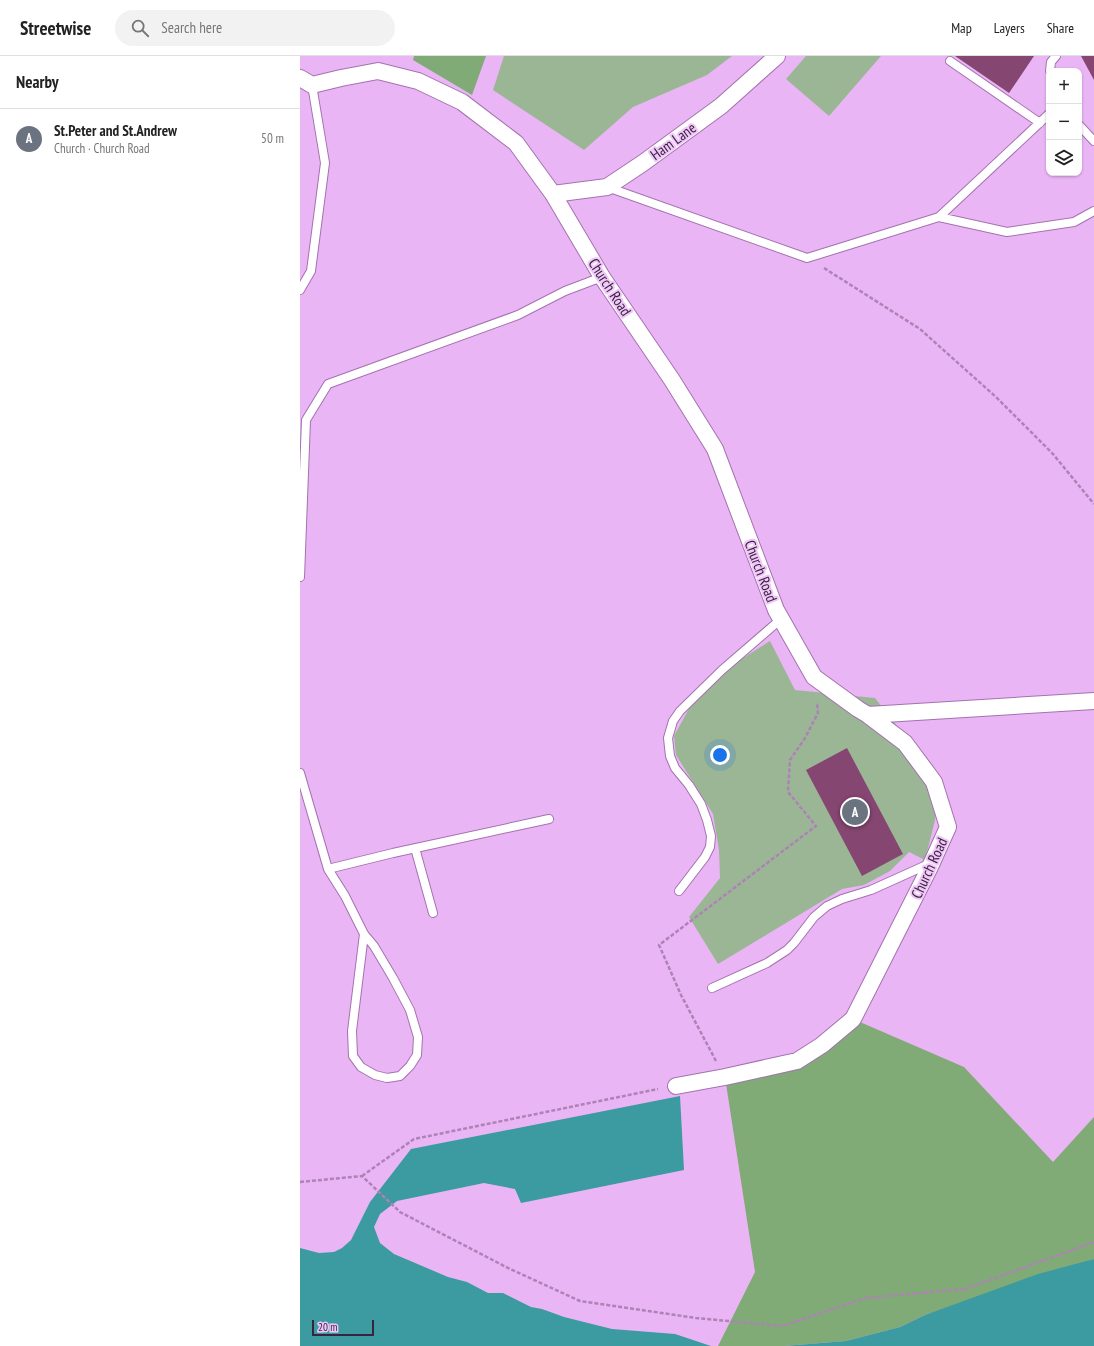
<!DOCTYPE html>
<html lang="en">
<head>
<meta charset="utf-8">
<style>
  :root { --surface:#fff; --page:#f2f2f2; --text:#222; --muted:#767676; --line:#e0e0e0; --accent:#ea580c }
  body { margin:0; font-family:"PT Sans Narrow",sans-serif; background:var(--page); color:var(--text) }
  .controls { position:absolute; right:12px; top:12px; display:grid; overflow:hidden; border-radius:8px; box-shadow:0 1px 3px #0004 }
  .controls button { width:36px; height:36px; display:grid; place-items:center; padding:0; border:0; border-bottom:1px solid var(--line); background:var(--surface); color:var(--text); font:20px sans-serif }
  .scale { position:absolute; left:12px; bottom:10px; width:62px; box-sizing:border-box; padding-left:4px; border:2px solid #39243e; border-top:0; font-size:11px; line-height:14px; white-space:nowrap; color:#39243e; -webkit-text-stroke:3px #f1c7fa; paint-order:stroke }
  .you { position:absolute; left:420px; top:699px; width:14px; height:14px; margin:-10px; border:3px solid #fff; border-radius:50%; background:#1a73e8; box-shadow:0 0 0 6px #1a73e833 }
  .badge { display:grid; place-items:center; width:26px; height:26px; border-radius:50%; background:var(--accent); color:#fff; font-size:13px; font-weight:700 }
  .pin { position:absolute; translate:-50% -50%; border:2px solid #fff; box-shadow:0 1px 4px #0006 }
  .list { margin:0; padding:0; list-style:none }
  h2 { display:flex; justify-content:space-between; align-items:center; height:52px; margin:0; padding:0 16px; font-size:17px }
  h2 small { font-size:13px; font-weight:400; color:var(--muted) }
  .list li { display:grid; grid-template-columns:26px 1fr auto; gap:12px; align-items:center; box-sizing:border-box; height:60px; padding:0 16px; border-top:1px solid var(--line) }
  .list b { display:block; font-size:15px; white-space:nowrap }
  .list p { margin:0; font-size:13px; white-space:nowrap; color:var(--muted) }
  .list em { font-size:13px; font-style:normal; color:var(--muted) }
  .icon { flex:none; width:22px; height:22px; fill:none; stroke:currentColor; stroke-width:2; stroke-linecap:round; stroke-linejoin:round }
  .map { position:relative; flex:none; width:794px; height:1290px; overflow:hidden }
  header { display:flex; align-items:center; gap:24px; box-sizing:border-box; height:56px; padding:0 20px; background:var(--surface); border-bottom:1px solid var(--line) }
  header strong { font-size:19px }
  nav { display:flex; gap:22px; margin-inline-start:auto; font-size:14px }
  .search { width:280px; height:36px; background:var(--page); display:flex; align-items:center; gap:10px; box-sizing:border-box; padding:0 14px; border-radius:22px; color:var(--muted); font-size:15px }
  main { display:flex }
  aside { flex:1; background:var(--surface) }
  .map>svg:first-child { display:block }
  .green { fill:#9bb695 }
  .forest { fill:#80ab76 }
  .water { fill:#3b9ba0 }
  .building { fill:#864672 }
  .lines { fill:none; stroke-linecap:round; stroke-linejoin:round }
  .lane-casing { stroke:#a472af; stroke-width:10 }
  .street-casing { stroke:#a472af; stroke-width:18 }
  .path { stroke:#ad83b5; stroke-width:2.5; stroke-dasharray:4 2; stroke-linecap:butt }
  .lane { stroke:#fff; stroke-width:8 }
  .street { stroke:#fff; stroke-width:16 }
  .labels { text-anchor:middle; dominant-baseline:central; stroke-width:4; stroke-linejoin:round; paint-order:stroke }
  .street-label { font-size:15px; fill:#39243e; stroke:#f1c7fa }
</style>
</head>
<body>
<header>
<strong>Streetwise</strong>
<div class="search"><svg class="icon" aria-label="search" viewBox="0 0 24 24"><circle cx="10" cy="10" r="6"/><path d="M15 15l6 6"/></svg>Search here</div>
<nav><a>Map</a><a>Layers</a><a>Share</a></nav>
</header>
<main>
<aside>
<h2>Nearby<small></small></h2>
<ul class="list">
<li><span class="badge" style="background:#6b7280">A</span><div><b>St.Peter and St.Andrew</b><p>Church · Church Road</p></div><em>50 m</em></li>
</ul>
</aside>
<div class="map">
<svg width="794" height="1290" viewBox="0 0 794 1290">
  <rect width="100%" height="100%" fill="#eab5f5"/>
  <path class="green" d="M204,0H432L407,19L333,51L284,94L193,34Z
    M506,0H581L529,60L486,23Z
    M470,585L495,634L575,642L638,722L635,764L625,804L609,796L590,815L564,829L542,833L418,908L389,861L420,822L419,794L413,758L376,699L374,680L391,649L416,624L437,606Z"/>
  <path class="forest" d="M114,0H186L172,39L113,4Z
    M553,963L664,1011L753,1106L794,1061V1203L625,1259L600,1271L546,1285L484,1290H418L455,1216L425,1021L497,1005Z"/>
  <path class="water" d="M380,1040L384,1114L221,1147L215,1133L184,1127L97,1145L80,1158L74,1171L80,1187L94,1198L148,1221L167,1226L188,1237H203L231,1251L242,1253L264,1261L312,1273L375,1278L411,1290H0V1192L19,1197L34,1196L42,1192L51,1184L70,1146L111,1093Z
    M794,1203V1290H484L546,1285L600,1271L625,1259L738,1218Z"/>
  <path class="building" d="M655,0H734L709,37Z
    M781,0H794V24Z
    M547,692L603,798L562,820L506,714Z"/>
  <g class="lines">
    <defs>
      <path id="lane" d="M650,5L740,67
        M750,15L751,6L756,0
        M779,69L794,85
        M307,131L507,202L639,161L749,58
        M639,161L707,176L774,166L794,155
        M0,234L11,215L25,107L12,29
        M0,521L6,364L28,328L218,259L265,235L302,221
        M0,717L28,813L45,840L64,878L74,890L93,922L110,954L118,981L117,999L110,1010L100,1020L87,1022L75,1019L61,1011L53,1000L52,975L64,878
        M115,792L133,857
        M28,813L93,797L249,763
        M379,835L405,801L410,791L411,780L407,764L401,748L389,729L375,712L370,700L368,682L373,665L380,655L422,614L481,563
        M412,932L467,907L487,894L494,887L514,861L527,850L542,843L571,834L631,807"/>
      <path id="street" d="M0,22L12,29L41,22L78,15L118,25L162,46L216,87L253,138L302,221L372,324L415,393L476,554L514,621L558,653L568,659L605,687L634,726L648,771L629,813L553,963L522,989L497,1005L425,1021L376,1030
        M253,138L307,131L343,107L421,50L477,0
        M568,659L794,645"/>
    </defs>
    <use href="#lane" class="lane-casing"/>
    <use href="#street" class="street-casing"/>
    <path class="path" d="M524,212L620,273L696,341L753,398L794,448
      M416,1005L381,939L359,889L516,770L488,736L490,704L505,682L518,657L517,646
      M62,1120L114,1083L358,1033
      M0,1126L62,1120L100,1156L208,1212L280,1245L396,1262L483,1270L565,1242L665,1233L794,1186"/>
    <use href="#lane" class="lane"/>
    <use href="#street" class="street"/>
  </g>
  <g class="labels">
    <g class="street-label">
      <text transform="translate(373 85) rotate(-36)">Ham Lane</text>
      <text transform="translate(310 231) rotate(57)">Church Road</text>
      <text transform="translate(461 515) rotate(69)">Church Road</text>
      <text transform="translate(629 812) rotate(-65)">Church Road</text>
    </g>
  </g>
</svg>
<div class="controls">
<button>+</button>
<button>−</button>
<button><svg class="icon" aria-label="layers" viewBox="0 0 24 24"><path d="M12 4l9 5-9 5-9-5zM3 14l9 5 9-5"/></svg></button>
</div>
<div class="scale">20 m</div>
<div class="you"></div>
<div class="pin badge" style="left:555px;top:756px;background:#6b7280">A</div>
</div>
</main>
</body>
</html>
